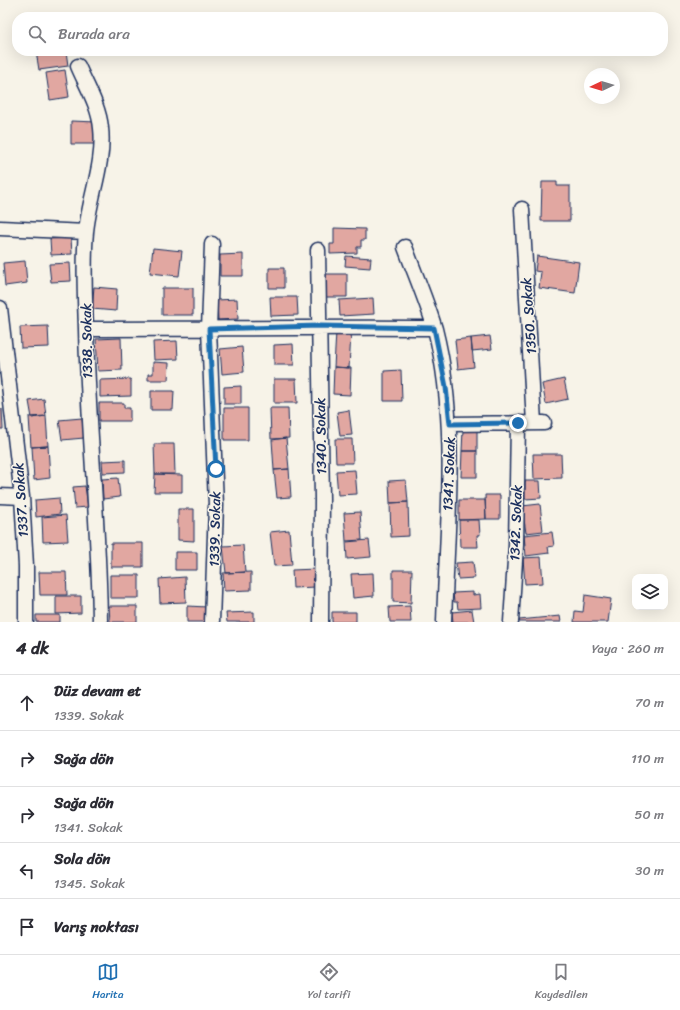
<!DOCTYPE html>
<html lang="tr">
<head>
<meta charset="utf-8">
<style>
  :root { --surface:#fff; --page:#f7f7f7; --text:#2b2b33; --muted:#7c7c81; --line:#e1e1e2; --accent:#1f6fb2 }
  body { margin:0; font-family:Sriracha,sans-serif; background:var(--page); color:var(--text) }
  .controls { position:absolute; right:12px; bottom:12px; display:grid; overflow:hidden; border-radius:8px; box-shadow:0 4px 16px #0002 }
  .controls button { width:36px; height:36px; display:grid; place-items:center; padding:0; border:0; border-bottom:1px solid var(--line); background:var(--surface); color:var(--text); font:20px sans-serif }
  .compass { position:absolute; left:584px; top:68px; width:36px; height:36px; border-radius:50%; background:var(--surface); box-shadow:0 4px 16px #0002; rotate:266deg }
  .stop { position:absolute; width:12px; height:12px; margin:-9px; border:3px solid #1f6fb2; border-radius:50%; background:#fff }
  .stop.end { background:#1f6fb2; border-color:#fff; box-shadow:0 1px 4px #0008 }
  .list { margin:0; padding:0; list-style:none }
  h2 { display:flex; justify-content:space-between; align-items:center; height:52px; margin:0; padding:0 16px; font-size:17px }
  h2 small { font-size:13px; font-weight:400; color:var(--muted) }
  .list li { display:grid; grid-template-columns:26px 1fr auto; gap:12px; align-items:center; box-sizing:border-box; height:56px; padding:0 16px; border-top:1px solid var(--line) }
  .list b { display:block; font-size:15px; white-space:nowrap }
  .list p { margin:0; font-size:13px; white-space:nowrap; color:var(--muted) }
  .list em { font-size:13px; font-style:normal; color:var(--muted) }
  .icon { flex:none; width:22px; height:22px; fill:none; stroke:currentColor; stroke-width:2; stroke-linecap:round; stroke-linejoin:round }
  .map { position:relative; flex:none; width:680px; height:622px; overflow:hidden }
  .search { position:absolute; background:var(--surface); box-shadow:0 4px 16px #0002; left:12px; right:12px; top:12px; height:44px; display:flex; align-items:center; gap:10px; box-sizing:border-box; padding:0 14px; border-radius:16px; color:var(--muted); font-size:15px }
  .sheet { height:332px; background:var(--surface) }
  nav { display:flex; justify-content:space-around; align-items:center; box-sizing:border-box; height:56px; border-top:1px solid var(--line); background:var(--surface); font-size:11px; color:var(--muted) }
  nav a { display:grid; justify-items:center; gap:2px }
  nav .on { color:var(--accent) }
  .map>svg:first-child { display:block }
  .building { fill:#e1a7a1; stroke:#1b2f5e }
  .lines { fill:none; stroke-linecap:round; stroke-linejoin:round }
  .minor-casing { stroke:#1b2f5e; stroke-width:17 }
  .minor { stroke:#f7f3e8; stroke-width:14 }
  .route { stroke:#1f6fb2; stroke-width:5 }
  .labels { text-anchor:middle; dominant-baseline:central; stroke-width:3; stroke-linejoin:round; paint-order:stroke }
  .street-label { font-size:14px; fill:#1b2f5e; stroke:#f7f3e8 }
</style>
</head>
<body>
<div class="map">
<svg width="680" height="622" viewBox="0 0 680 622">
  <rect width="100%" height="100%" fill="#f7f3e8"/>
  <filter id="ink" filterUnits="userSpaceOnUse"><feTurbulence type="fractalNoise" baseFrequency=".025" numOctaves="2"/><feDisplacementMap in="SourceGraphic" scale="8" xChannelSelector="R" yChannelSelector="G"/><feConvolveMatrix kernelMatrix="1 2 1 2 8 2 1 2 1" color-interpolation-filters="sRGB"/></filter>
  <g filter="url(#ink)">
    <path class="building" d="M36,51H66L68,66L39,70Z
      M65,70L69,97L50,100L46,73Z
      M71,121L97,122V144H71Z
      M542,182H557V186H570V221H541Z
      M334,228L365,229V240H361V247H357V253L330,254V244H334Z
      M71,238L72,254L51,255L50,239Z
      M153,248L182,251L179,276L150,273Z
      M243,254V276H220V255Z
      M346,256L371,258L370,268L345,266Z
      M537,256L579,262L575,293L539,288L541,272L535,271Z
      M25,261L27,283L5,286L3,263Z
      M70,263L71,281L51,282L49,264Z
      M269,268H284V288H269Z
      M326,274H347V297H326Z
      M94,287L117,289L116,311L92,309Z
      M162,288H193V315H162Z
      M270,297H297L298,315L271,316Z
      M373,298L374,314L340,316L339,300Z
      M237,299L238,319L218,320L217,300Z
      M48,326L49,347L21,348L20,327Z
      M336,332L351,333L349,368L334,367Z
      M490,336L492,349L472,351L471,338Z
      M121,338L122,370L98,371L96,339Z
      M471,338L474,367L458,369L455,340Z
      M177,341L178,359L154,360L153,342Z
      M293,344L294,365H274V345Z
      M242,347L244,372L222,374L220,349Z
      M153,362L169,363L168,380H148V374H153Z
      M334,367L351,368L350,395L333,394Z
      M401,370L402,401H384V371Z
      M131,379V396L100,397V380Z
      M274,379H296L297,403H274Z
      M564,379L568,399L546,404L542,384Z
      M241,386V404H224V387Z
      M151,391H174L173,410H151Z
      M44,399L46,416L32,418L29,401Z
      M99,403H124V408H130V421H99Z
      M224,408H248V440H224Z
      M270,408H288L289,438L271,439Z
      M2,409L3,429H0V410Z
      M349,410L352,435L340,436L337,412Z
      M46,416L48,446L31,447L29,417Z
      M82,418L84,438L62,440L59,420Z
      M463,430H477V451H462Z
      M286,438L289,469L274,470L272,440Z
      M335,439H352L353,463H336Z
      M154,444H174L175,474H155Z
      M48,446L50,478L34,480L32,447Z
      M462,451H477V477H461Z
      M533,454H561L562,478L534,479Z
      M125,460V472L103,473L102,461Z
      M289,469L291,497L277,498L274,470Z
      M355,470L357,494L338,495L336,471Z
      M155,474L182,475V492H154Z
      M118,478L120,497L103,499L102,479Z
      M406,480L408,502L390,503L389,481Z
      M525,481H540L541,498L525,499Z
      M85,486L88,507L75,508L73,487Z
      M485,495H500V519H486Z
      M59,498L60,514L36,517L35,500Z
      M459,500H485L486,519L459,520Z
      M408,502L409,536L391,537L390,503Z
      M540,504L543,531L526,533L522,506Z
      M178,509H194V541L178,540Z
      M360,512L362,540L346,541L344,513Z
      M66,515L68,541L43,542L42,517Z
      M459,520H479L480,535H477L478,547H460Z
      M289,530L292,565L274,566L270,532Z
      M552,532L554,546L548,547L549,553L526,556L524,535Z
      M369,540L371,557L347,559L346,542Z
      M111,543H143V567H111Z
      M243,545L245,572L226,573L223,546Z
      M175,552H197V570H175Z
      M541,557L543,583L525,584L523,558Z
      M473,562L475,578L458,579L456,563Z
      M316,569V587L293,588L292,570Z
      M393,570H412L411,603L393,602Z
      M39,572H66L67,595H40Z
      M251,572V590L224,591L223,573Z
      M373,573L374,596L353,598L351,574Z
      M110,575H139V598H110Z
      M185,577L186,602L160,603L159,579Z
      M473,592V595L480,594L481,608L458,609L457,602H454L453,593Z
      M585,595L611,599L608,622H574L575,611L583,612Z
      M56,596H81V613L56,614Z
      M109,606H137V622H110Z
      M187,606L207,607L206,622H187Z
      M410,606L411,622H390L389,607Z
      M472,610L474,622H453L452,612Z
      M254,612V622H227L226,613Z
      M332,612H356V622H332Z
      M36,615H60V622H36Z
      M560,616L561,622H519V620Z"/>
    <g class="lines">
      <defs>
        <path id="minor" d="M78,66C86,85 99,106 101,128C105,163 89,198 86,232C83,264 85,297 86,329C88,427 99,524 100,622
          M522,209L534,423
          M0,228L86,232
          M405,247C415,274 427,302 435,329C459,423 447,526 444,622
          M318,250L322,499L321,622
          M0,308L22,497L26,566V622
          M86,329C202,329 318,327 434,328
          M450,424L544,423
          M0,496L22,497
          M212,622L216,505L209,329L212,244
          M511,622L516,545L518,423"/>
      </defs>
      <use href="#minor" class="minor-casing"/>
      <use href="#minor" class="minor"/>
    </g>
  </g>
  <g class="lines" filter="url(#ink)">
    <path class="route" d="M216,469L209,329L319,326L434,328L446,387L450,424L518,423"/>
  </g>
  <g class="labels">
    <g class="street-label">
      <text transform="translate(529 316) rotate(-94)">1350. Sokak</text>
      <text transform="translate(87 341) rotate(-91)">1338. Sokak</text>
      <text transform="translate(321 436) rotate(-91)">1340. Sokak</text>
      <text transform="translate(449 474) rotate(-88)">1341. Sokak</text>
      <text transform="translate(21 500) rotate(-94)">1337. Sokak</text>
      <text transform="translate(516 523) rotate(-88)">1342. Sokak</text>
      <text transform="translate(215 529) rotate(-89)">1339. Sokak</text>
    </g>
  </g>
</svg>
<div class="controls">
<button><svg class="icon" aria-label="layers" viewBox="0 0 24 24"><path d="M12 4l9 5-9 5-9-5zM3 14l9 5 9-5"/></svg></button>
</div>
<svg class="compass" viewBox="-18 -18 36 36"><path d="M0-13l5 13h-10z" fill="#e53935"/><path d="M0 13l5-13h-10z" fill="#7c7c81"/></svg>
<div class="stop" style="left:216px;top:469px"></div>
<div class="stop end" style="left:518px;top:423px"></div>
<div class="search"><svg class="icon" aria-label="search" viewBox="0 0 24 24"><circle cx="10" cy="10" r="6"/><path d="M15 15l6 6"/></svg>Burada ara</div>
</div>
<section class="sheet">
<h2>4 dk<small>Yaya · 260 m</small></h2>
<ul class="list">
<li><svg class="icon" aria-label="ahead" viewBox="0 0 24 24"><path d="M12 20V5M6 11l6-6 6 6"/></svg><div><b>Düz devam et</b><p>1339. Sokak</p></div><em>70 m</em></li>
<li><svg class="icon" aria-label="right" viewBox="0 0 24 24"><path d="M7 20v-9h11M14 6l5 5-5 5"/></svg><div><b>Sağa dön</b></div><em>110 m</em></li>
<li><svg class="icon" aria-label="right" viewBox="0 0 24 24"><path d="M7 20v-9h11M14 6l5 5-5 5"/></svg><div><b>Sağa dön</b><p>1341. Sokak</p></div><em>50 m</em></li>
<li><svg class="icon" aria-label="left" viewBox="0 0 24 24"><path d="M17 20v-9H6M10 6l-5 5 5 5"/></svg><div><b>Sola dön</b><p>1345. Sokak</p></div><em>30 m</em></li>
<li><svg class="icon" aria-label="arrive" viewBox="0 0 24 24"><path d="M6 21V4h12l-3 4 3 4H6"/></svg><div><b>Varış noktası</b></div></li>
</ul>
</section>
<nav>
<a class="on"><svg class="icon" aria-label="map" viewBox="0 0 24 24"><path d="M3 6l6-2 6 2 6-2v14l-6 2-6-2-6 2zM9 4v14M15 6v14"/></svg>Harita</a>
<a><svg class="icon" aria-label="directions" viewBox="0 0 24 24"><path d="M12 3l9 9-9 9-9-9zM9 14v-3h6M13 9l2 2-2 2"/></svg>Yol tarifi</a>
<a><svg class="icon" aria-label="saved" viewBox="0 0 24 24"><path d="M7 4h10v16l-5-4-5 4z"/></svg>Kaydedilen</a>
</nav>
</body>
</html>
